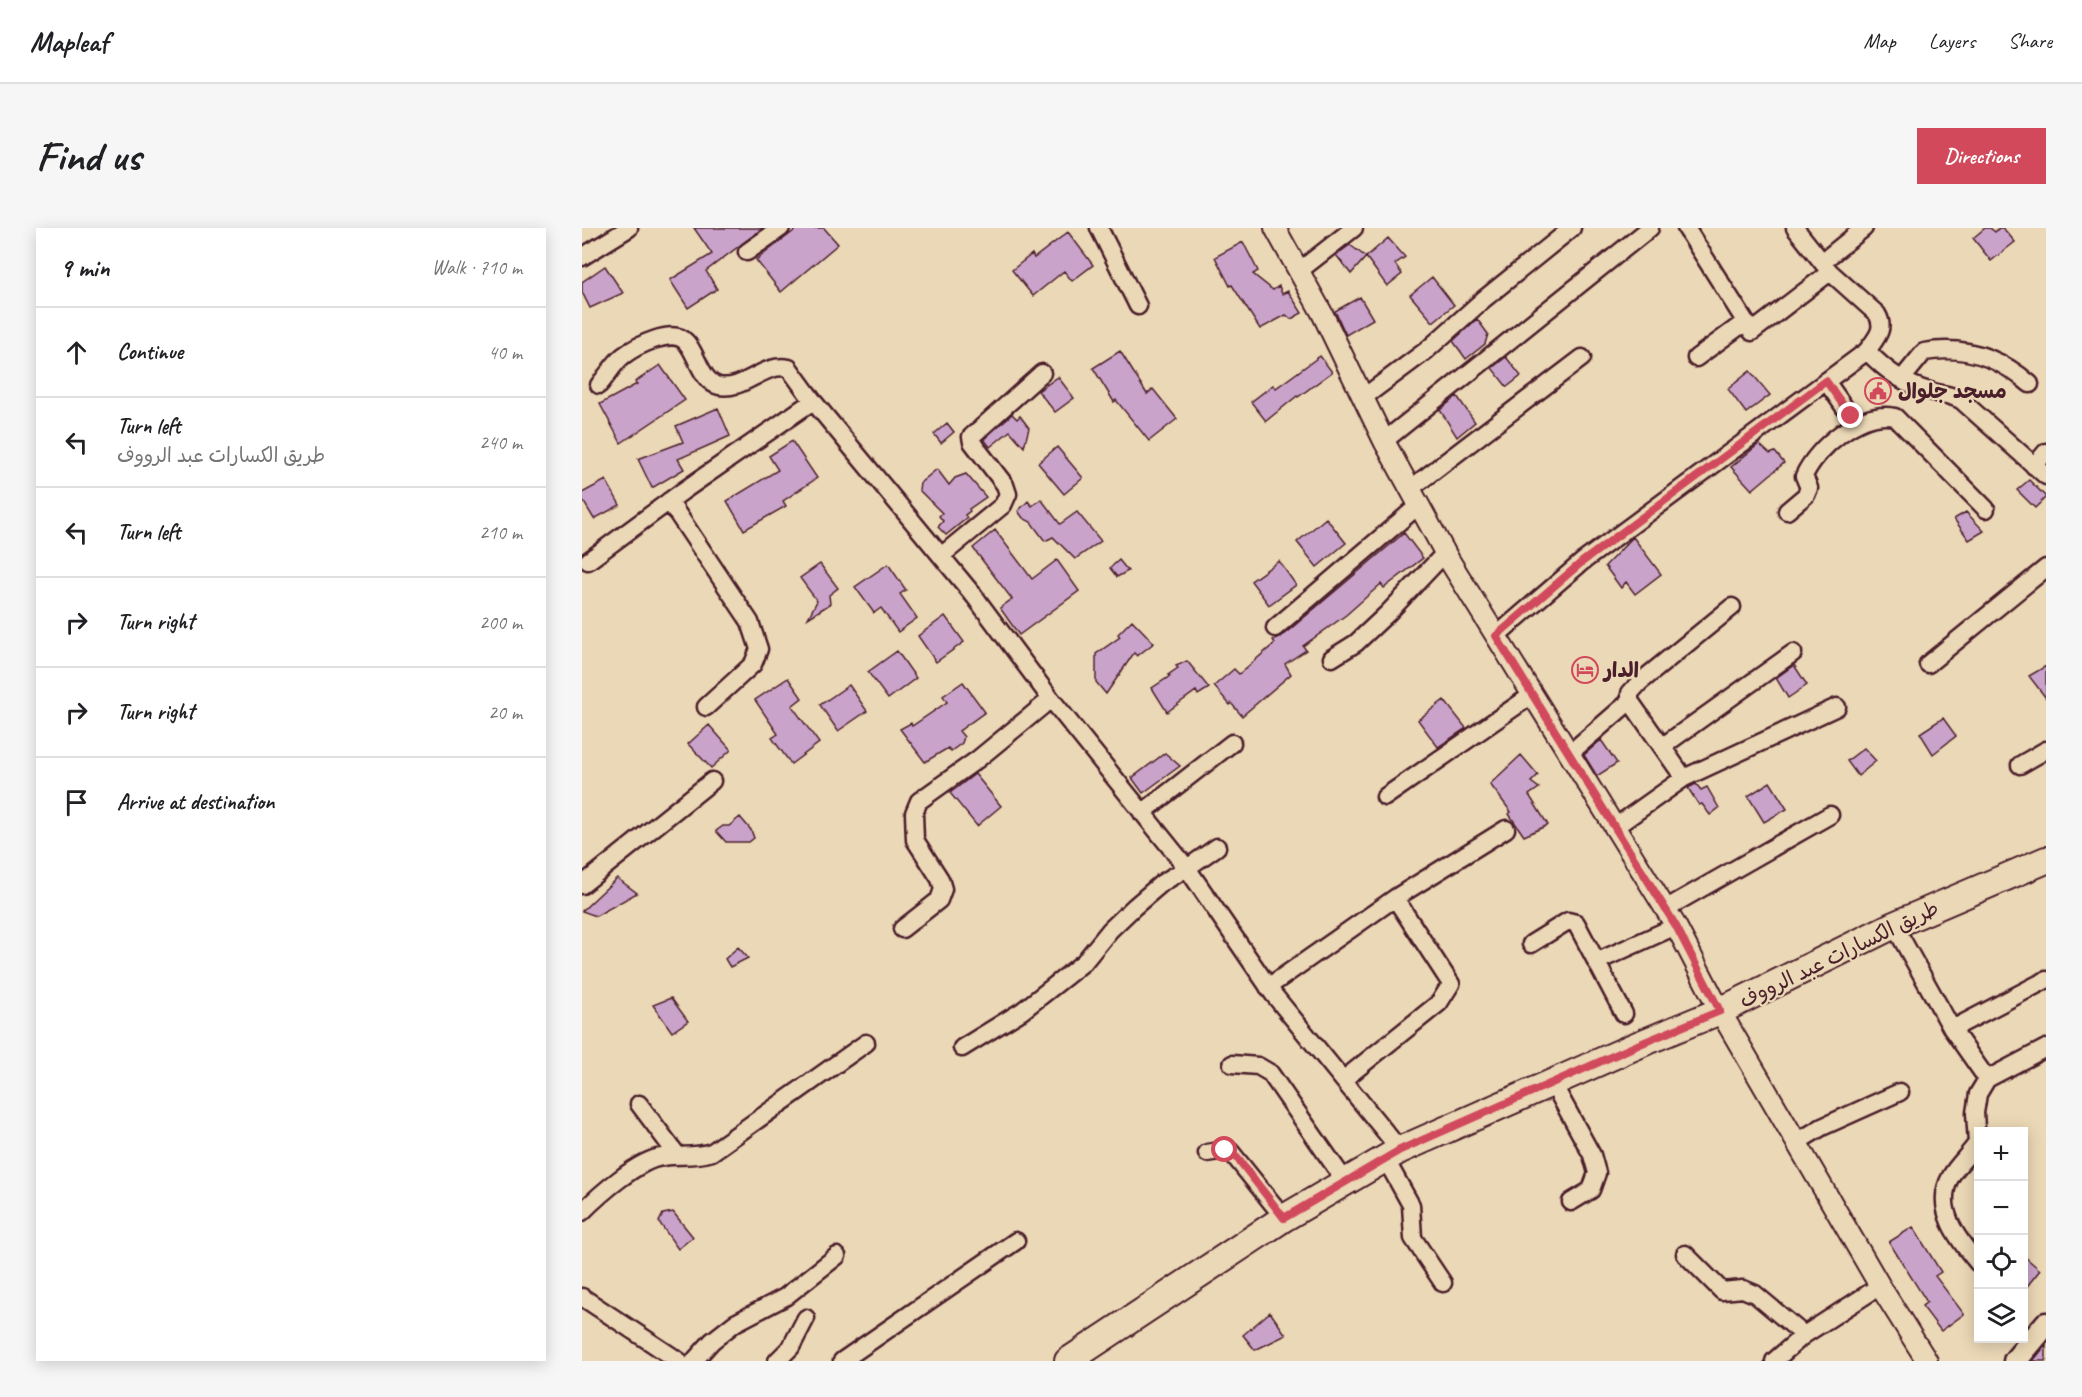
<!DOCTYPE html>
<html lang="en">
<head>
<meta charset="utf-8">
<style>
  :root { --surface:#fff; --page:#f6f6f6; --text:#202124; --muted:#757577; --line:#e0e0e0; --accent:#d1495b }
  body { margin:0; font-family:Caveat,"Playpen Sans Arabic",sans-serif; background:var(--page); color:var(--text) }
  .controls { position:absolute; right:18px; bottom:18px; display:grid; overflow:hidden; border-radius:0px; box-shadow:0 3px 15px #0003 }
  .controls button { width:54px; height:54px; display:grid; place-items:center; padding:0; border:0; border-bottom:2px solid var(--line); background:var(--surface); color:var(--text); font:30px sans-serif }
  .stop { position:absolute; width:18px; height:18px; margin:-14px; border:4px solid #d1495b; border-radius:50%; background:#fff }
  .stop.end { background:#d1495b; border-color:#fff; box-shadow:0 2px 6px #0008 }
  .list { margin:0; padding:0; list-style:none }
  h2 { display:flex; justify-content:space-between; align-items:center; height:78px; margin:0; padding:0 24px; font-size:26px }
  h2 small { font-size:20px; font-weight:400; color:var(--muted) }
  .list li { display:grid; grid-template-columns:39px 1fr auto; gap:18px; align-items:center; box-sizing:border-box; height:90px; padding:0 24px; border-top:2px solid var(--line) }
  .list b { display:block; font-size:22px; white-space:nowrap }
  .list p { margin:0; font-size:20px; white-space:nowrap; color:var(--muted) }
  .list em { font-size:20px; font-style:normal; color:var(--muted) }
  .icon { flex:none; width:33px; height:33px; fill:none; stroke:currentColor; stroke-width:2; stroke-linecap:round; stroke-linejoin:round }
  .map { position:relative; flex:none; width:1464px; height:1133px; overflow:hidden; border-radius:0px }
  header { display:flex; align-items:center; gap:36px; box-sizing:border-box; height:84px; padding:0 30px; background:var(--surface); border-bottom:2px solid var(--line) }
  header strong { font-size:28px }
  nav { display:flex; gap:33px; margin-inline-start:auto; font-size:21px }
  .intro { display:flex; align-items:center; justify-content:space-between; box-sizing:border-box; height:144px; padding:0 36px }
  h1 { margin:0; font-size:42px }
  .button { padding:15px 27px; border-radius:0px; background:var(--accent); color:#fff; font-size:21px; font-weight:700 }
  main { display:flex; gap:36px; padding:0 36px }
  aside { flex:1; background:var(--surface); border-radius:0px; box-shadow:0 3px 15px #0003 }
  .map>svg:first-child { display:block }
  .building { fill:#caa3ca; stroke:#4a1f2b; stroke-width:1.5 }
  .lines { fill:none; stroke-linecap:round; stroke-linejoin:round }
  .minor-casing { stroke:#4a1f2b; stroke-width:21 }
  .tertiary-casing { stroke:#4a1f2b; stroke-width:24 }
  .secondary-casing { stroke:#4a1f2b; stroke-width:27 }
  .primary-casing { stroke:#4a1f2b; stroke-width:30 }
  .minor { stroke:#ebd8b6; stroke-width:16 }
  .tertiary { stroke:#ebd8b6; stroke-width:20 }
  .secondary { stroke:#ebd8b6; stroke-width:22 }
  .primary { stroke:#ebd8b6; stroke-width:26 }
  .route { stroke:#d1495b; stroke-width:8 }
  .labels { text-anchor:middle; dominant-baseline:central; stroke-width:4.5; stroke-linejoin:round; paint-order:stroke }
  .poi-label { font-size:21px; font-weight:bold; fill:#4a1f2b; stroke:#ebd8b6; text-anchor:start }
  .street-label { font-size:21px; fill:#4a1f2b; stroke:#ebd8b6 }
</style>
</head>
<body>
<header>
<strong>Mapleaf</strong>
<nav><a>Map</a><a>Layers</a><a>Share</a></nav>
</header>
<div class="intro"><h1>Find us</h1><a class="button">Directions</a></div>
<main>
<aside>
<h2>9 min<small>Walk · 710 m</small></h2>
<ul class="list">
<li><svg class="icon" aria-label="ahead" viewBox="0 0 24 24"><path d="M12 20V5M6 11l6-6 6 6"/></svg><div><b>Continue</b></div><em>40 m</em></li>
<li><svg class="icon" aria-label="left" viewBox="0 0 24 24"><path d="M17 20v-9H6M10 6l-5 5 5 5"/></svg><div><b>Turn left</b><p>طريق الكسارات عبد الرووف</p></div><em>240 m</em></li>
<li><svg class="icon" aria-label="left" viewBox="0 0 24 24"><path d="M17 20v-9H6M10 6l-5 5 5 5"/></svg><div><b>Turn left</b></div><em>210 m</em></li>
<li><svg class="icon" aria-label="right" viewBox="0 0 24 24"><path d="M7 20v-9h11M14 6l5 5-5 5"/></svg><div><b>Turn right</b></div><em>200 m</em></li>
<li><svg class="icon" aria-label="right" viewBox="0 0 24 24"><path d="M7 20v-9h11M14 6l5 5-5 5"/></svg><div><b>Turn right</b></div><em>20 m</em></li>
<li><svg class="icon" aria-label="arrive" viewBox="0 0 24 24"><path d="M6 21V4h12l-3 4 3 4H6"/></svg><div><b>Arrive at destination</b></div></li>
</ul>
</aside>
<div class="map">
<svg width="1464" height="1133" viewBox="0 0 1464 1133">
  <rect width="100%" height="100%" fill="#ebd8b6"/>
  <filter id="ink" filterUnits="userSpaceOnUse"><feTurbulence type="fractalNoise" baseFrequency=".0167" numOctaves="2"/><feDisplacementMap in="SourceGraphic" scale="12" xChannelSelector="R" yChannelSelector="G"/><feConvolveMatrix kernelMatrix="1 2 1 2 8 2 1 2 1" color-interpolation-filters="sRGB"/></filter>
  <g filter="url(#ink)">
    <path class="building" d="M112,0H181L124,43L135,61L106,80L88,52L130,26Z
      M216,0H242L256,16L199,64L174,32Z
      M1403,0H1408L1413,4L1417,0H1421L1433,14L1409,33L1391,10Z
      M486,4L511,37L490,53L482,43L451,68L430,42L450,26L452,30Z
      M806,10L823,29L813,36L820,46L805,58L784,29Z
      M661,14L676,43L671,46L691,62L697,58L700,66L706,63L720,85L709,91L704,87L678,101L650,57L648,58L633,29Z
      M768,17L784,29L769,46L754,27Z
      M23,38L41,65L8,80L0,64V54Z
      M850,49L872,77L851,94L828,67Z
      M778,69L791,91L764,107L753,83Z
      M895,91L906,106L903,116L884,131L871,113Z
      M538,123L565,166L571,161L595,191L567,213L534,172L532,174L511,140Z
      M738,128L750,144L716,169L715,168L684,193L669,174L691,157L694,160Z
      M924,129L939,148L925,159L910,140Z
      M78,137L103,172L39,215L18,176L55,156L53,154Z
      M1168,143L1188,167L1164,185L1146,161Z
      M476,149L492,170L473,184L456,163Z
      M875,168L893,194L875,209L858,182Z
      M136,180L148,208L96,231L102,241L70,260L56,231L101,214L94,198Z
      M430,186L435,191L438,188L447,200L442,219L428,203L408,219L402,211Z
      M365,195L372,204L359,215L352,206Z
      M210,213L235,250L201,273L204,278L162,302L145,273L196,242L187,228Z
      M1177,216L1188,226L1193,224L1202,235L1170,262L1149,239Z
      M475,219L501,250L482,266L456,235Z
      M355,241L367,257L373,250L384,246L404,269L387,281L388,283L383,287L385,290L364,307L356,299L361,293L357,288L360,285L337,262L338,255Z
      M24,252L38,277L12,291L0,271V265Z
      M1447,252L1464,269L1453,280L1435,262Z
      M459,271L478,296L495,284L519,313L493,331L471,309L463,313L449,294L441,290L436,283L446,273L450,278Z
      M1384,284L1402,303L1387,312L1372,291Z
      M744,290L764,315L735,339L715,314Z
      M413,302L450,351L475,332L497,363L437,407L418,380L430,371L391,320Z
      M822,305L841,330L802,360L799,356L764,387L721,418L724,422L703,436L709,446L660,488L649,475L648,477L632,458L652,441L657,446L693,415L691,412L700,408Z
      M1051,309L1079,346L1053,366L1044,354L1039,360L1023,338Z
      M537,332L546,343L535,349L528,340Z
      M697,333L714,357L687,377L669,353Z
      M238,336L256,360L247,367L248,376L226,390L235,373L218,350Z
      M306,336L324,362L318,366L335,390L316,404L299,380L292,385L273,359Z
      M363,388L382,414L354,434L336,408Z
      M550,392L572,415L555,428L552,425L524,466L514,454V426L538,409L536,406Z
      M315,423L334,450L306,471L286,444Z
      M605,433L627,460L616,467L614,463L585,484L570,460L588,448L586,447L596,440L594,438Z
      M1212,437L1225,457L1206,470L1194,450Z
      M1464,438V470L1447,448Z
      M206,450L220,470L210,478L237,515L209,536L190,510L196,506L173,472Z
      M381,454L403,484L377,503L382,509L380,515L369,523L366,520L343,534L318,501L329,495L330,498L365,474L361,468Z
      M267,457L285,483L256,503L238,477Z
      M862,472L884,500L856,519L836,492Z
      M1361,490L1374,508L1351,526L1338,505Z
      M127,497L149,522L129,540L106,516Z
      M1019,512L1035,535L1015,548L1002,527Z
      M1282,520L1294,533L1276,548L1265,533Z
      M583,525L598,538L561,565L550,550Z
      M939,527L956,547L949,554L957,560L947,567L966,597L942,608L927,586L929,584L908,556Z
      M393,546L419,578L395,598L368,565Z
      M1188,554L1205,581L1182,594L1166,568Z
      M1114,556L1119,562L1125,559L1137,580L1128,587L1120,576L1117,577L1106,560Z
      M158,589L169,602L172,610L167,614H144L134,603L141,598H147Z
      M35,650L55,665L14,688L0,683Z
      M156,719L166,730L148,739L143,731Z
      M89,770L106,793L90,804L71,777Z
      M91,984L111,1009L96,1021L77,994L81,986Z
      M1331,999L1359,1044L1353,1048L1382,1086L1359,1103L1340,1078L1345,1074L1307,1014Z
      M1442,1028L1458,1042L1442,1062Z
      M688,1084L704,1107L673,1122L661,1107Z
      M1464,1117V1133H1451Z"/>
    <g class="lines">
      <defs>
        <path id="minor" d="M517,0L556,78
          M1104,0L1170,104L1248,44
          M165,24L199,0
          M0,29L47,0
          M1240,34L1282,0
          M717,43L772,0
          M1285,123C1302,141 1323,157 1348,163C1360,167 1367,166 1379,172L1464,248
          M1114,130L1163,94
          M1320,151L1342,124C1383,117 1417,129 1448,156
          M1244,153L1274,196
          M17,157C25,148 32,135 41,128C54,118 91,99 104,114C115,125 119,154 137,158C162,163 182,134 207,140L231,173L393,369L469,471L605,640L692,767L818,922
          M782,169L845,122L902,71L990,0
          M802,213L1068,0
          M1452,238L1464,224
          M828,261L1000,130
          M87,273L168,394L177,421L171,436L124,479
          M1205,283L1224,267L1227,260L1222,248C1235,219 1279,182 1313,189L1404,281
          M359,328L421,277L426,266L423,257L390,214L389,209L460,145
          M6,333L101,263L231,173
          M693,400L837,277
          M914,408L1000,334L1285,123C1294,110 1304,101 1295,86L1248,44L1213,0
          M750,430L774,415L806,385L863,325
          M1346,436L1464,340
          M1081,518L1211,425
          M987,526L1048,473
          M1438,537L1464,522
          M1102,550L1048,473V465L1058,454L1150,379
          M803,569L950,467
          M560,585L650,515
          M1033,599L1102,550L1255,479
          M0,657L130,553
          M1083,681L1248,587
          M1312,697L1370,801L1405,851L1396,866L1393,885L1395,915C1387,927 1376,936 1369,948C1351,980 1376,1012 1396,1035
          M320,701L357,672L361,661L358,651L333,612L332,585L337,573L396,531L469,471
          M949,716L986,693L994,695L1042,786
          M1014,734L1094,698
          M686,759L813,670L924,601
          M1370,801L1464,752
          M380,820L440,783L482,750L502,734L528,702L552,679L580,655L605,640L635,619
          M650,836L676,838L688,845L763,953
          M1405,851L1464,820
          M761,852L857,775L869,756L813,670
          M970,854L1010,927L1015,945L1009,962L989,974
          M57,876L96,928
          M1215,914L1240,899L1318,864
          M625,925L643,922L649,924L702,990
          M803,930L829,977L831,1010L861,1055
          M0,984C17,967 56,932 80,929C98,926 111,930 130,924L284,815
          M1103,1026L1140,1063L1161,1061L1173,1066L1222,1107
          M0,1069L97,1133
          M112,1133L130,1113L153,1095L203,1069L255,1028
          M195,1133L209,1119L224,1090
          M260,1133L434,1013
          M1192,1133L1222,1107L1298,1058"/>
        <path id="tertiary" d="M693,0L740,85L802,213L867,332L1094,698L1138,783L1298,1058L1345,1133"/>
        <path id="secondary" d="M1433,1133L1464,1096"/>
        <path id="primary" d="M486,1133L702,990L818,922L1058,816L1138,783L1312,697L1464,632"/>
      </defs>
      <use href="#minor" class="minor-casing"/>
      <use href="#tertiary" class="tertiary-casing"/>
      <use href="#secondary" class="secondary-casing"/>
      <use href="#primary" class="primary-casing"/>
      <use href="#minor" class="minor"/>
      <use href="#tertiary" class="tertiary"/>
      <use href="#secondary" class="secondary"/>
      <use href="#primary" class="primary"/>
    </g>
  </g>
  <g class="lines" filter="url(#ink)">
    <path class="route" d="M643,922L650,924L656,931L702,990L818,922L1058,816L1138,783L1094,698L914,408L1000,334L1244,153L1269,188"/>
  </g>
  <defs>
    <symbol id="civic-ring" viewBox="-11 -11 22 22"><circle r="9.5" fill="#ebd8b6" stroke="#d1495b" stroke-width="1.5"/><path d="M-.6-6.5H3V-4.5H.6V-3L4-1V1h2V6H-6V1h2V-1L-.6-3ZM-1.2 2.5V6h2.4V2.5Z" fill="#d1495b"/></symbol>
    <symbol id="hotel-ring" viewBox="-11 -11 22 22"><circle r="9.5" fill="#ebd8b6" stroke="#d1495b" stroke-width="1.5"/><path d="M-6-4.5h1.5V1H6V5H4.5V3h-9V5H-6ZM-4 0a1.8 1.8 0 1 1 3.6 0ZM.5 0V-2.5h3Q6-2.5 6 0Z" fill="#d1495b"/></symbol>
  </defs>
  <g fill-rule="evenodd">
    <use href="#civic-ring" x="1281" y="148" width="30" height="30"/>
    <use href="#hotel-ring" x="988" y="427" width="30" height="30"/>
  </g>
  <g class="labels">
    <g class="poi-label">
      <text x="1316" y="163">مسجد جلوال</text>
      <text x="1022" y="442">الدار</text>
    </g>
    <g class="street-label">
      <text transform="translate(1257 726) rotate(-26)">طريق الكسارات عبد الرووف</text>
    </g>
  </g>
</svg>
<div class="controls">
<button>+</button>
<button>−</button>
<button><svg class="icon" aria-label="locate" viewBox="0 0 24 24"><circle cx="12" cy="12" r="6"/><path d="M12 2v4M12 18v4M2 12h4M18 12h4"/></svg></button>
<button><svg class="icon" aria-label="layers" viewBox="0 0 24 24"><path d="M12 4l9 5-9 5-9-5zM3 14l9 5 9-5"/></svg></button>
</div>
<div class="stop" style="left:643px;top:922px"></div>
<div class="stop end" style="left:1269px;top:188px"></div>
</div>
</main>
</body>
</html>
